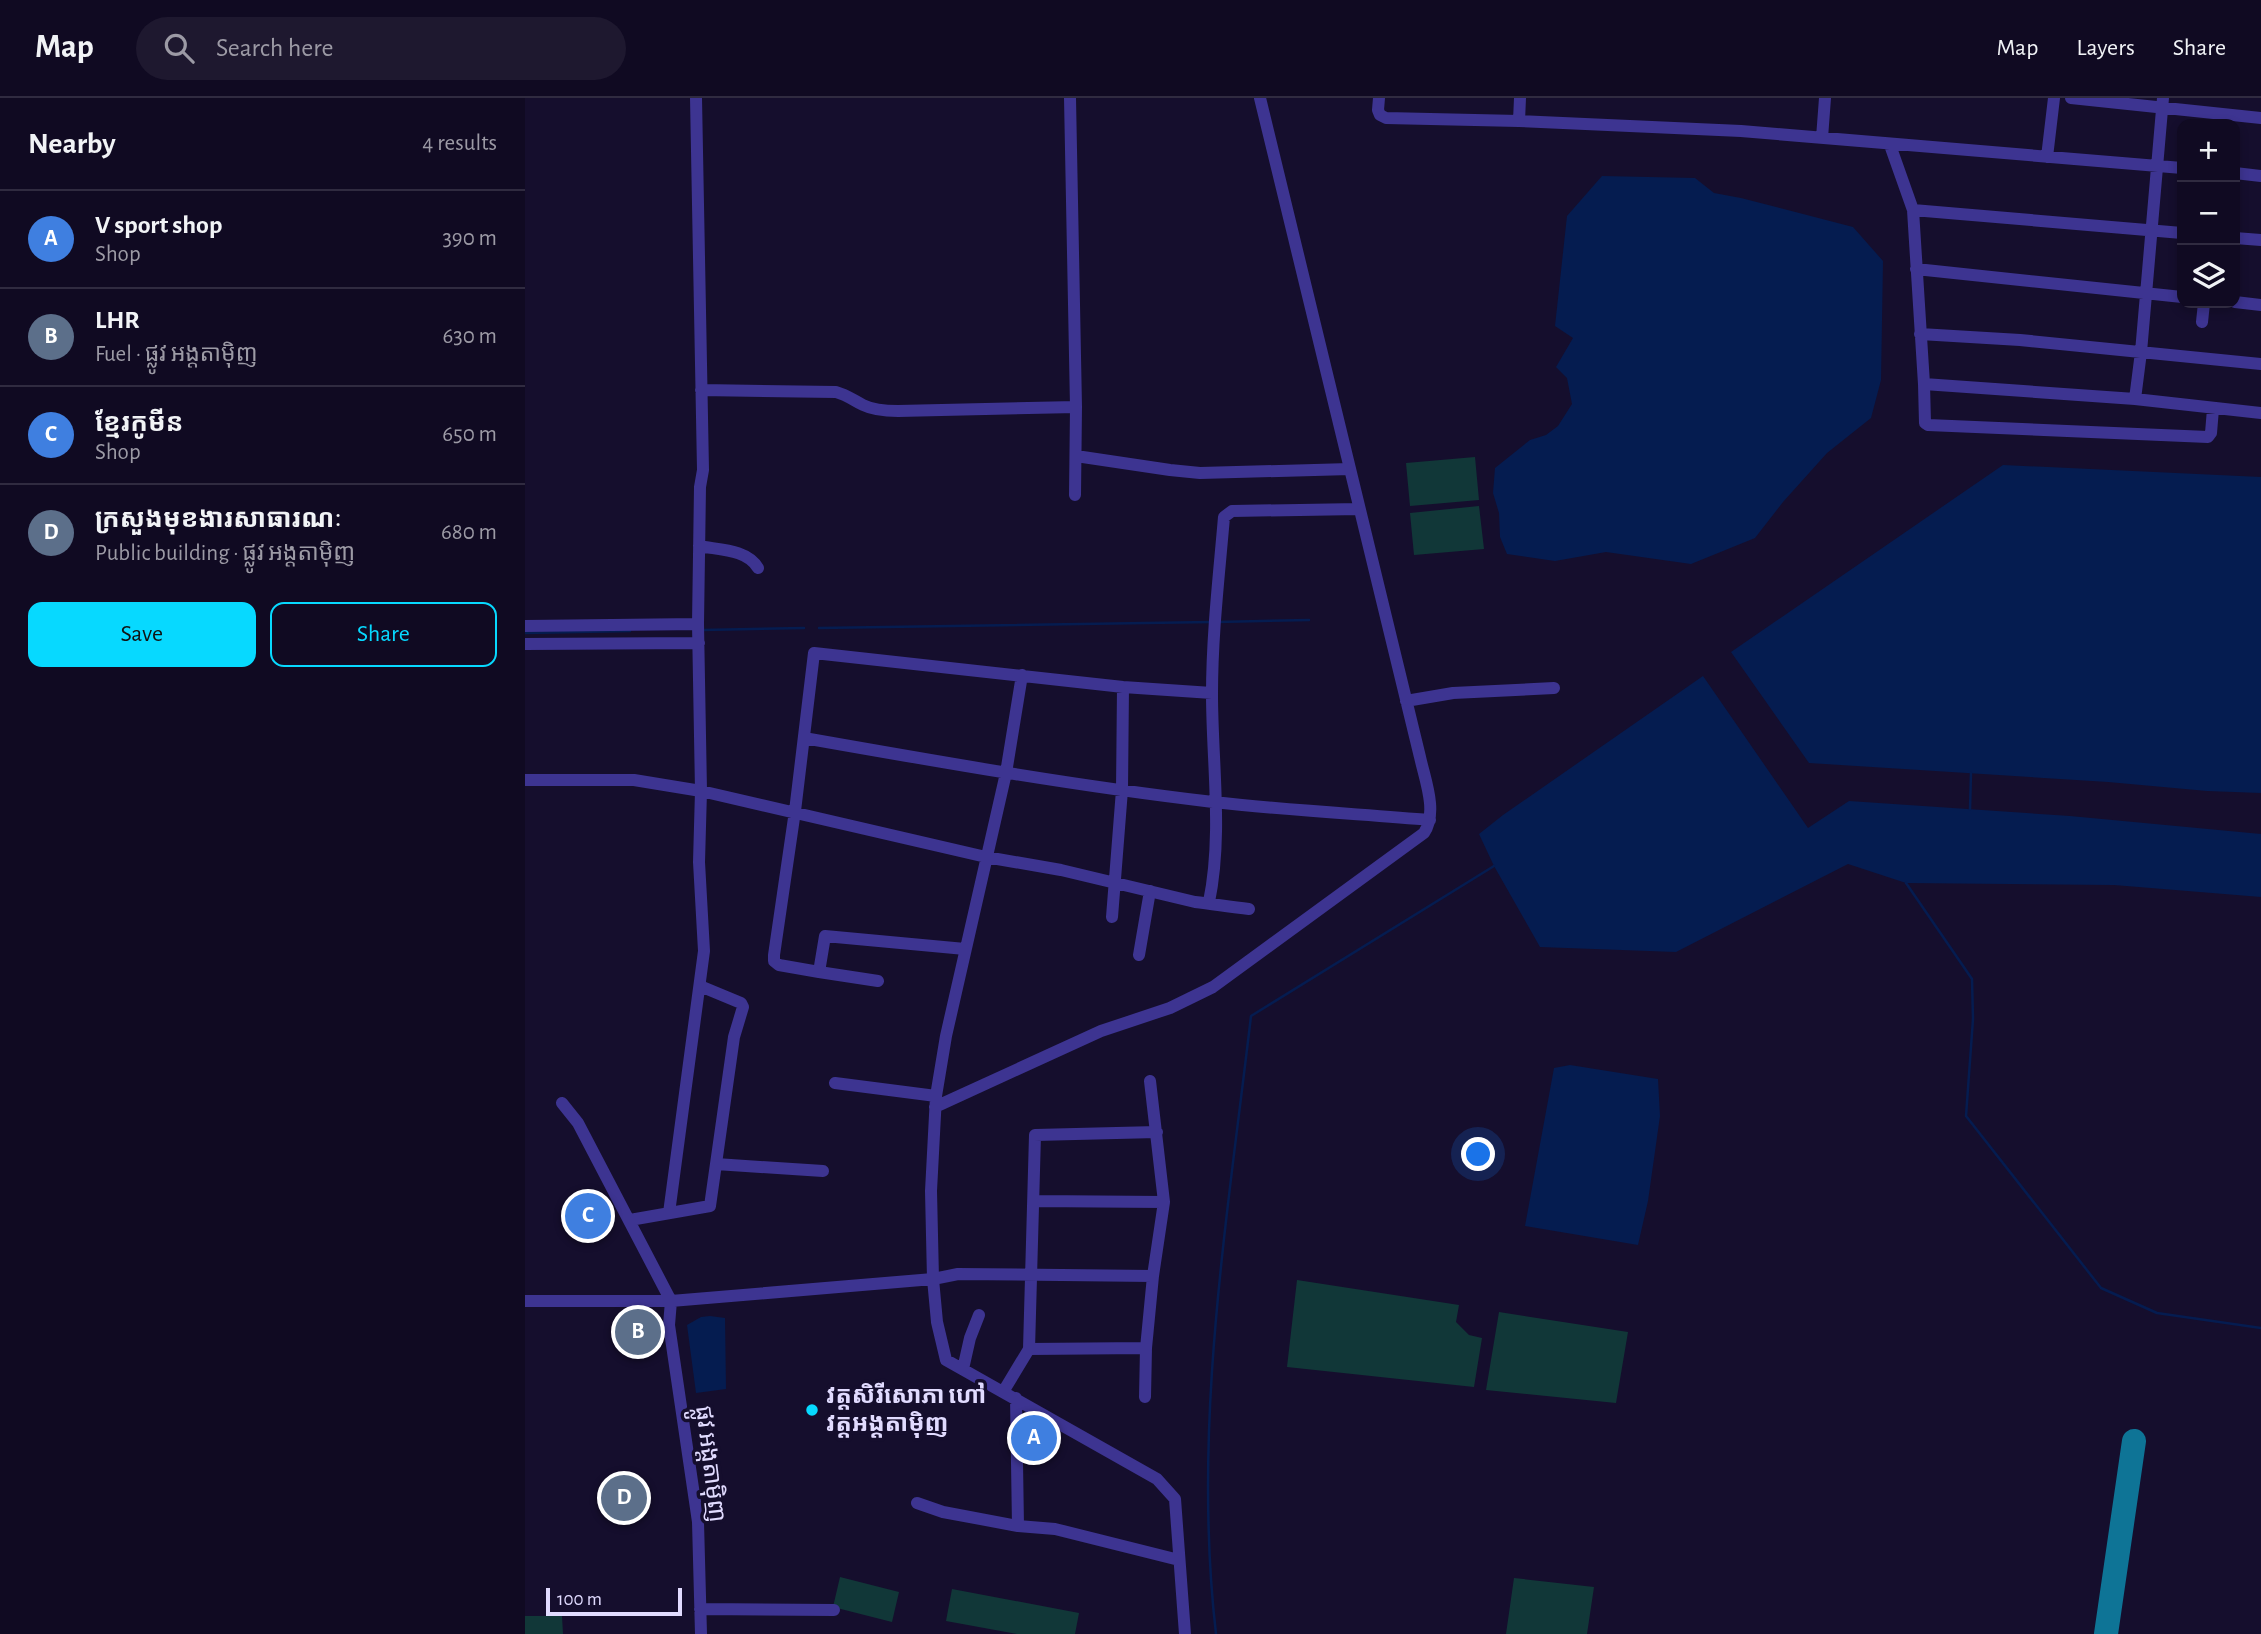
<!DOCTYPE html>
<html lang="en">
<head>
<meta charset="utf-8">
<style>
  :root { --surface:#100a22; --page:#1e182f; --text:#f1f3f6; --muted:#9c9aa5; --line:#302b40; --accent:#07d9ff }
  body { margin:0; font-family:"Alegreya Sans","Noto Sans Khmer",sans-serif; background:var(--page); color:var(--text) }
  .controls { position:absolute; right:21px; top:21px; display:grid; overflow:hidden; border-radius:14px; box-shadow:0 4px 10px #0003 }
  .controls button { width:63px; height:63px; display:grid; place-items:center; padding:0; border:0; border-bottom:2px solid var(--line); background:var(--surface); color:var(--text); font:35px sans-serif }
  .scale { position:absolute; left:21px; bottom:18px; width:136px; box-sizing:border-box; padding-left:7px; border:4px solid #e1dbff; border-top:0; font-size:19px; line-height:24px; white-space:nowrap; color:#e1dbff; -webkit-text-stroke:5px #150e2d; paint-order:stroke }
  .you { position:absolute; left:954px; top:1057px; width:24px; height:24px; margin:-18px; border:5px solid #fff; border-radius:50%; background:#1a73e8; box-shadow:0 0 0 10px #1a73e833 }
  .badge { display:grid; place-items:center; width:46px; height:46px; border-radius:50%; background:var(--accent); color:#fff; font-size:23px; font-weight:700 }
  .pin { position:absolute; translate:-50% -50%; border:4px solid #fff; box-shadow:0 2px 7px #0006 }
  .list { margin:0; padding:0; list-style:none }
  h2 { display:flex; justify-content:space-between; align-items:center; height:91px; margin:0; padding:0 28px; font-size:30px }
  h2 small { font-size:23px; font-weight:400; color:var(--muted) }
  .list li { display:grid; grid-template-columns:46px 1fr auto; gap:21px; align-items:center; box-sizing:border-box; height:98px; padding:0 28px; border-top:2px solid var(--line) }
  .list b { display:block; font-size:26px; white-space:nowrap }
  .list p { margin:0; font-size:23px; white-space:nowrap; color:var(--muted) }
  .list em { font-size:23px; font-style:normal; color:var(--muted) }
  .actions { display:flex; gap:14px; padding:21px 28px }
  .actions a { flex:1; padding:16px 0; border:2px solid var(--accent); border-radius:14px; text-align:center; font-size:24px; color:var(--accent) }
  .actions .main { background:var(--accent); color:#111 }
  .icon { flex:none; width:38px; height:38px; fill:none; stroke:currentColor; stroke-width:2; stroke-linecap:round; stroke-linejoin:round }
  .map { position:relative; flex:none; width:1736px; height:1536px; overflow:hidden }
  header { display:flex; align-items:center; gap:42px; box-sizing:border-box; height:98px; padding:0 35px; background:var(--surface); border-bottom:2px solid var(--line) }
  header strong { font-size:33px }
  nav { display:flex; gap:38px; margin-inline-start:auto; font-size:24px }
  .search { width:490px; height:63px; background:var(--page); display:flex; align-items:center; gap:18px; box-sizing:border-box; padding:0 24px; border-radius:38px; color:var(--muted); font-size:26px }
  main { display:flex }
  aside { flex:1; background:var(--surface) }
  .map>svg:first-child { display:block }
  .green { fill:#113738 }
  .water { fill:#051c50 }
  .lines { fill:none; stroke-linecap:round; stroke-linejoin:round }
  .stream { stroke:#051c50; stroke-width:2.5 }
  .taxiway { stroke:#0e7496; stroke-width:24 }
  .minor { stroke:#3d3491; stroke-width:12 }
  .poi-dot { fill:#07d9ff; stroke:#150e2d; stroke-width:2.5 }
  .labels { text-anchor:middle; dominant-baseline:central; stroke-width:7; stroke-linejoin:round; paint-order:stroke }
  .poi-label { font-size:24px; font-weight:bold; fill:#e1dbff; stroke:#150e2d; text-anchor:start }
  .street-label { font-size:24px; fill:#e1dbff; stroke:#150e2d }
</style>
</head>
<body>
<header>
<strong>Map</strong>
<div class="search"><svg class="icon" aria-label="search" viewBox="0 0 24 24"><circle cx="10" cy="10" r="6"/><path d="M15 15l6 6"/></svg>Search here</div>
<nav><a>Map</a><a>Layers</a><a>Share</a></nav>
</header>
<main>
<aside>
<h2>Nearby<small>4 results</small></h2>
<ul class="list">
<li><span class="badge" style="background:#3f7fe0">A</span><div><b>V sport shop</b><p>Shop</p></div><em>390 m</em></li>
<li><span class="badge" style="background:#5c6f8a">B</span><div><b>LHR</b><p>Fuel · ផ្លូវ អង្តតាម៉ិញ</p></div><em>630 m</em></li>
<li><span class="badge" style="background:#3f7fe0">C</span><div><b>ខ្មែរកូមីន</b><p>Shop</p></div><em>650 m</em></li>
<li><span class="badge" style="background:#5c6f8a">D</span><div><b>ក្រសួងមុខងារសាធារណៈ</b><p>Public building · ផ្លូវ អង្តតាម៉ិញ</p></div><em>680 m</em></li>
</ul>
<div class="actions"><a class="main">Save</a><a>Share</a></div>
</aside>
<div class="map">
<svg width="1736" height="1536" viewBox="0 0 1736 1536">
  <rect width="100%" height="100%" fill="#150e2d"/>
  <path class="green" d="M950,359L954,402L885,408L881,365Z
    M954,408L959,451L889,457L885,415Z
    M772,1182L934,1207L931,1224L944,1237L957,1240L949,1289L762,1269Z
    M974,1214L1103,1234L1091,1305L961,1292Z
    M315,1479L374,1494L367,1524L308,1509Z
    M989,1480L1069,1489L1062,1536H981Z
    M427,1491L554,1515L550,1536H492L421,1523Z
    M0,1518H37L38,1536H0Z"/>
  <path class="water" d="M1077,78L1170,80L1189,95L1216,100L1328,129L1358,163L1356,282L1346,320L1302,355L1258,404L1230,440L1166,466L1081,454L1030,463L982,456L975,439L974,415L968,395L970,370L1005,342L1021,337L1033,328L1047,306L1042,280L1031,269L1048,240L1030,228L1042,118Z
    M1478,367L1736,379V695L1682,693L1583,684L1284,665L1206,554Z
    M1178,578L1283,730L1324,703L1545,718L1736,736V799L1589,787L1381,785L1323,766L1151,854L1015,849L969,768L954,736L978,717Z
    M1045,967L1133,981L1135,1018L1123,1103L1113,1147L1000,1128L1029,970Z
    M185,1218L200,1220L201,1291L171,1295L162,1227L176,1219Z"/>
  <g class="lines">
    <path class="stream" d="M693,524L784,522
      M294,530L686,524
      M178,532L279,530
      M0,535L105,533
      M1445,711L1446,675
      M1381,785L1447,881L1448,921L1441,1018L1576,1190L1632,1215L1736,1230
      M691,1536C667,1330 702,1123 726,918L969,768"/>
    <path class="taxiway" d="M1581,1536L1609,1343"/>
    <path class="minor" d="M545,0L551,309L550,397
      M854,0L853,12L855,17L861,20L994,23L1216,33L1657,70
      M1546,0L1736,20
      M994,23L995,0
      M1297,40L1300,0
      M1365,47L1388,112L1399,286L1400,325L1403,327L1683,339L1686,335L1688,311
      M1522,59L1529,0
      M1710,75L1736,78
      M1388,112L1657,135
      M1710,140L1736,142
      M1391,171L1657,199
      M1710,204L1736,207
      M1677,224L1679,205
      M1395,236L1495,242L1736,266
      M1399,286L1610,301L1736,315
      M176,292L311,294C322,297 328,302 338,307C348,312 361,313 373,313L551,309
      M1610,301L1616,254L1638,0
      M551,358L645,372L675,375L825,371
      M174,448C194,452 222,451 233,470
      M0,528L173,526
      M0,546L174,545
      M497,577L481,675L421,938L411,998L406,1093L408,1181L412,1224L421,1262L632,1381L650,1401L660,1536
      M881,603L928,595L1029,590
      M279,640C415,664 551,688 688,704C760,712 833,716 905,722
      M0,682H109L176,693L461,759L536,772L670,804C688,806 705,809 724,811
      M684,804C698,736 687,665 687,596C687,537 694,478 699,419L707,413L834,411
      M587,819L597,692L598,589
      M614,857L625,793
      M294,874L254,867L249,863V857L270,713L289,555L598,589L687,595
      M353,883L294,874L300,838L440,851
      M310,985L411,998
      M37,1005L53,1025L146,1203
      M410,1009L576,933L645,910L688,889L899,735C913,714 900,682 895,659L735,0
      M191,1066L298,1073
      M509,1103L639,1104
      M144,1115L179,853L174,764L176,693L173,526L175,389L178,372L171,0
      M105,1122L185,1108L209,939L218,909L216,905L175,888
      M0,1203H146L408,1181L433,1176L628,1178
      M146,1203L144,1227L173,1424L176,1536
      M504,1251L621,1250
      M438,1271L445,1240L454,1217
      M478,1294L504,1251L510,1037L632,1034
      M620,1299L621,1250L628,1178L639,1104L625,983
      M491,1300L493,1428
      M392,1405L418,1414L493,1428L530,1431L654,1462
      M175,1511L309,1512"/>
  </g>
  <circle class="poi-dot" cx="287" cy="1312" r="7"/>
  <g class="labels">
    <g class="poi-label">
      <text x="301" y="1298">វត្តសិរីសោភា ហៅ<tspan x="301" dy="28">វត្តអង្តតាម៉ិញ</tspan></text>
    </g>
    <g class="street-label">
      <text transform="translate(185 1366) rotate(83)">ផ្លូវ អង្តតាម៉ិញ</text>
    </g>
  </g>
</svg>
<div class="controls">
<button>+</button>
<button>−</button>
<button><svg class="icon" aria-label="layers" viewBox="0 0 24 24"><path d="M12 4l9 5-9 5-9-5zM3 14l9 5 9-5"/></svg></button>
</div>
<div class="scale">100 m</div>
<div class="you"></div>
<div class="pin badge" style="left:509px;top:1340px;background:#3f7fe0">A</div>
<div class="pin badge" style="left:113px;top:1234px;background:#5c6f8a">B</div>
<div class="pin badge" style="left:63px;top:1118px;background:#3f7fe0">C</div>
<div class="pin badge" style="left:99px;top:1400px;background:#5c6f8a">D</div>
</div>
</main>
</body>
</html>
